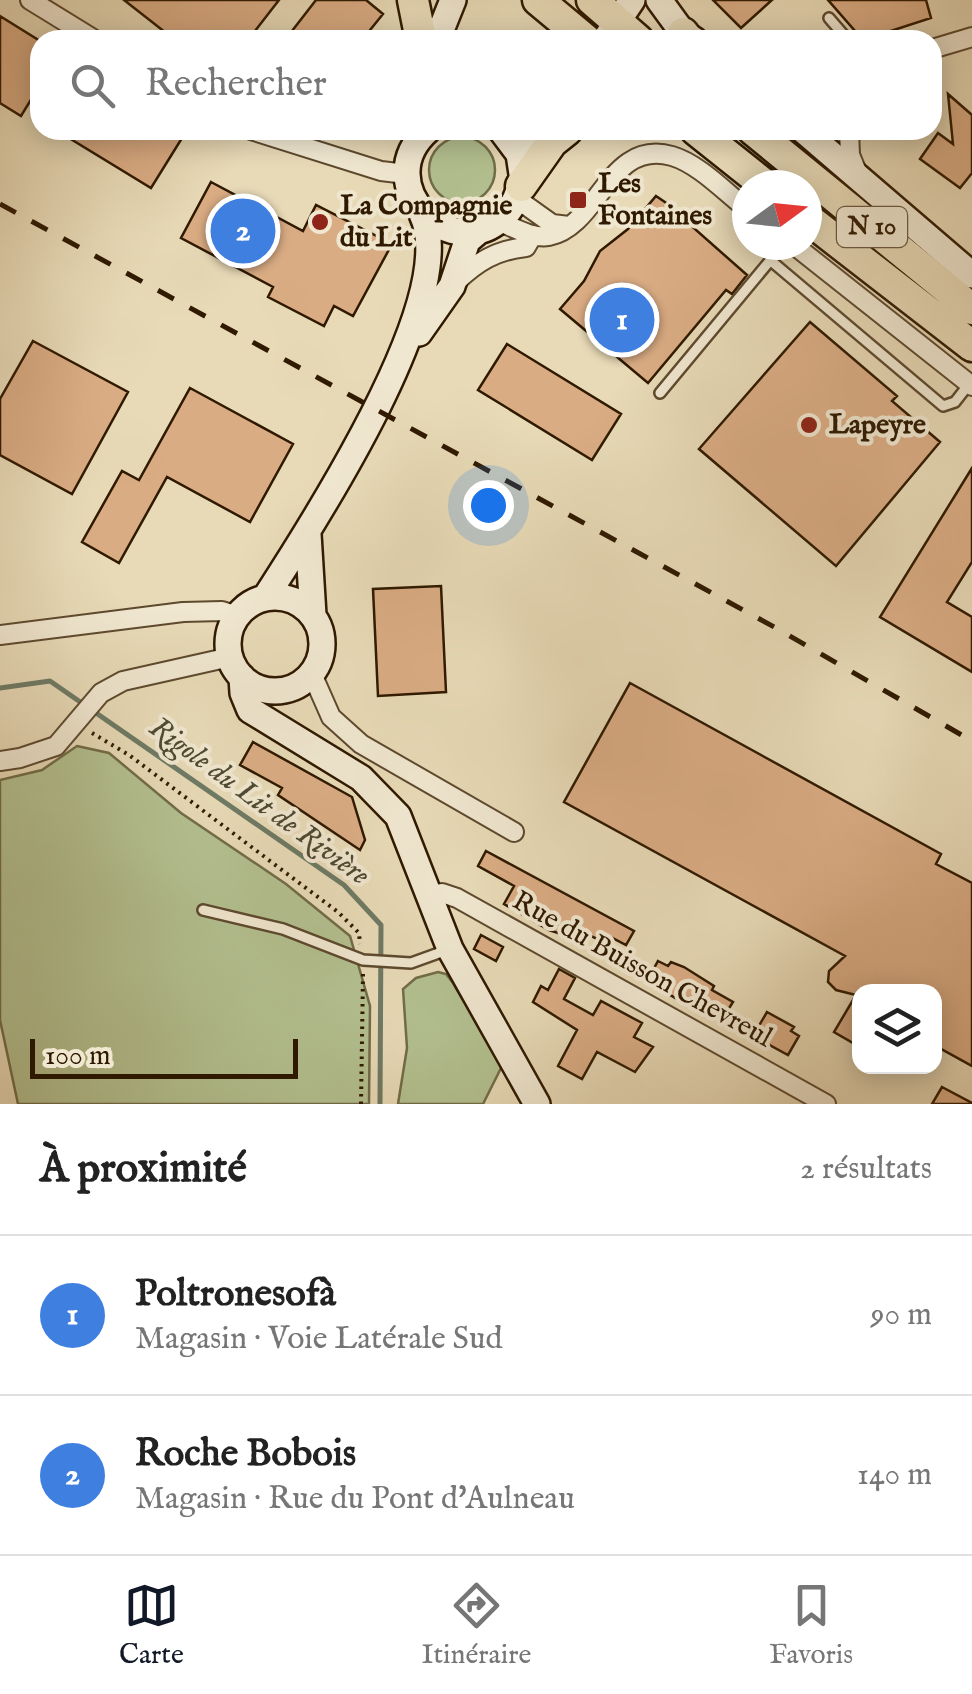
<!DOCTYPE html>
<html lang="fr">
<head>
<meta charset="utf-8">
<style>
  :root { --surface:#fff; --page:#f6f6f6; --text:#222; --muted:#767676; --line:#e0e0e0; --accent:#111827 }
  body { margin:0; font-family:"IM FELL English",serif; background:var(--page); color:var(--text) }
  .controls { position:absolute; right:30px; bottom:30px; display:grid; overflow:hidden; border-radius:20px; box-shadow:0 5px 25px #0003 }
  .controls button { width:90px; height:90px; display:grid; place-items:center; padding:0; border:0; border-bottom:2px solid var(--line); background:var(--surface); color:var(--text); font:50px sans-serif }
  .compass { position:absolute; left:732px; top:170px; width:90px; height:90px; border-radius:50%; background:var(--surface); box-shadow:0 5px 25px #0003; rotate:75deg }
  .scale { position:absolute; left:30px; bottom:25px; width:268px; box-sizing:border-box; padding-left:10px; border:5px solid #2f1900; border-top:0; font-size:28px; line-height:35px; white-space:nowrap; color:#2f1900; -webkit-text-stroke:8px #f0e7d0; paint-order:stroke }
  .you { position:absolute; left:488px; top:505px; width:35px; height:35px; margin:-25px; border:8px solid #fff; border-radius:50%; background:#1a73e8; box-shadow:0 0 0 15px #1a73e833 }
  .badge { display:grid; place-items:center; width:65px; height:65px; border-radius:50%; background:var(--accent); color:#fff; font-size:32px; font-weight:700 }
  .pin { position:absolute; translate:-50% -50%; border:5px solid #fff; box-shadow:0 2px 10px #0006 }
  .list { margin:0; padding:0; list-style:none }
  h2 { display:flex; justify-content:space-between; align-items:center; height:130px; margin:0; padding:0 40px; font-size:42px }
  h2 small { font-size:32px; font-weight:400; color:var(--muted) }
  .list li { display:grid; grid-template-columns:65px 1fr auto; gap:30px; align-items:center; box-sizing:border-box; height:160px; padding:0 40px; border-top:2px solid var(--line) }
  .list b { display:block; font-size:38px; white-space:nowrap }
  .list p { margin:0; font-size:32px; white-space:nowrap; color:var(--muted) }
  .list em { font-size:32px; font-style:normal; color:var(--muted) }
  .icon { flex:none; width:55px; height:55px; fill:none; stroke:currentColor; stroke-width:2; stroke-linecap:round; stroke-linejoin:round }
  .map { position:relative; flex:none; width:972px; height:1104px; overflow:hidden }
  .search { position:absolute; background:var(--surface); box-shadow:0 5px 25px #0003; left:30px; right:30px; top:30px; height:110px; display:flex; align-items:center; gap:25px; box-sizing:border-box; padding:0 35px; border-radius:30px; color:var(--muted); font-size:38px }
  .sheet { height:450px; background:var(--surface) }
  nav { display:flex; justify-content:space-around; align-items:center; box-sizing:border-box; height:140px; border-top:2px solid var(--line); background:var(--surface); font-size:28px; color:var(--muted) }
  nav a { display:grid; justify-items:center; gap:5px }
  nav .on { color:var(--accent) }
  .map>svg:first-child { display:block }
  .green { fill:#b3c090; stroke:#716c48; stroke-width:2.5 }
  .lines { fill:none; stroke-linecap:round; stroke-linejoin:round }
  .stream { stroke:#6e7a65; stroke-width:5 }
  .building { fill:#daac84; stroke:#2f1900; stroke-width:2.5 }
  .lane-casing { stroke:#5d492e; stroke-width:14 }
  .street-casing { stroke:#5d492e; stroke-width:22 }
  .secondary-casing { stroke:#2f1900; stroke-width:30 }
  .primary-casing { stroke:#2f1900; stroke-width:35 }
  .path { stroke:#2f1900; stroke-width:4; stroke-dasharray:2.5 5; stroke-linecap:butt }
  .lane { stroke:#f0e7d0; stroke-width:9 }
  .street { stroke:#f0e7d0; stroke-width:18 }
  .secondary { stroke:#f0e7d0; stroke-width:25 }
  .primary { stroke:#e8dab7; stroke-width:30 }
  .rail { stroke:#2f1900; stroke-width:5; stroke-dasharray:18 18; stroke-linecap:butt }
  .poi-dot { fill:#8f2418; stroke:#f0e7d0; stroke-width:4 }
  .labels { text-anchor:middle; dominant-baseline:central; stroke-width:8; stroke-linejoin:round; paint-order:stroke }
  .shield { fill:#f0e7d0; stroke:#69573e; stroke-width:2.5 }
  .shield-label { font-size:25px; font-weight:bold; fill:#2f1900 }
  .poi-label { font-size:28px; font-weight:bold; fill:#2f1900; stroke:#f0e7d0; text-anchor:start }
  .street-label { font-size:28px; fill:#2f1900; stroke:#f0e7d0 }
  .water-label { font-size:30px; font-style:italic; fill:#4e4a33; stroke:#f0e7d0 }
</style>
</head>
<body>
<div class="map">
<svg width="972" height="1104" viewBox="0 0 972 1104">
  <rect width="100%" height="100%" fill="#e8dab7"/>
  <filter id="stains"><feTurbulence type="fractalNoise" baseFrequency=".002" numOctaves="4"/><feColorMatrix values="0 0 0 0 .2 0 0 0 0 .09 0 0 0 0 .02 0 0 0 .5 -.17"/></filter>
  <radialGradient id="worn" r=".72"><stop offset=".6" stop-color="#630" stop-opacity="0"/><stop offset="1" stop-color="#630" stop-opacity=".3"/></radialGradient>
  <path class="green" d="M429 170a33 33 0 1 1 66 0a33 33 0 1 1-66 0Z
    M77,746L109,753L181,813L286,884L350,936L370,1006L369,1104H18L0,1020V780L42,770Z
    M438,972L446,974L453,983L502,1066L483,1104H398L407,1048L403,989L416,978Z"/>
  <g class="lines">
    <path class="stream" d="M0,688L50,681L344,885L381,925L380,1104"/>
  </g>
  <path class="building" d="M124,0H279L248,40H175Z
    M316,0H366L383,14L362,40H285Z
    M713,0H772L741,28Z
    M828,0H926L931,18L863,40Z
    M0,16L40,41V85L21,116L0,103Z
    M948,94L972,115V173L960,188L920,159L938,133L953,144Z
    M56,130H187L151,188Z
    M211,182L303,231L316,205L392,244L353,316L334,306L324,326L268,297L273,287L181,238Z
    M656,196L681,213L679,215L747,275L732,294L726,290L648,383L560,309L584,281L600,251L628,229Z
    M810,322L897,396L892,401L940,442L836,566L699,449Z
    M33,341L128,392L72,494L0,455V399Z
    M507,344L621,414L592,460L478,390Z
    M190,388L293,444L250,522L167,477L119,563L82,542L122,471L139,480Z
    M972,468V562L947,602L972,617V672L880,617Z
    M441,586L446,692L378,696L373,589Z
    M630,683L941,854L936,864L972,883V1066L934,1045V992H860V1047L834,1032L856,995L836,990L828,982L829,971L845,956L564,802Z
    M253,742L352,797L365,840L360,850L278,795L282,788L240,765Z
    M486,851L634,931L626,945L601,932L597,939L567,923L561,934L549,930L504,904L514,886L478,866Z
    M481,935L503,947L496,961L474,949Z
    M658,961L668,966L671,962L684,967L714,986L712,990L733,1002L723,1018L681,994L677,999L647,981Z
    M559,969L575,978L564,999L593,1015L601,1001L642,1023L634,1037L653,1047L635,1072L597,1052L582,1079L558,1066L577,1030L533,1002L541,986L548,990Z
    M767,1012L794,1027L791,1031L799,1036L788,1055L753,1036Z
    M942,1087L972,1103V1104H932Z"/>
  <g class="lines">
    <defs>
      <path id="lane" d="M829,18L848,40
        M770,260L943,406L955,402L969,384
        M660,393L783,245
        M203,910L283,929L363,960L411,963L447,950"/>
      <path id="street" d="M30,0L95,40
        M932,49L972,37
        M251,130L381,171L406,174
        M849,130L850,155L857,172
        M517,199L552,224L569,226
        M498,221C513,227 532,239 549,236C599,226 609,138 672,156C699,164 725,192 747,209
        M794,245L972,386
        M456,282C477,262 496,250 526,247L533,235
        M0,635L183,612L222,611L238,616
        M312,674L331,717L361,744L514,832
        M0,761L20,758L56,746L101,693L123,681L230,657
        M428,897L442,893L457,898L826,1104"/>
      <path id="secondary" d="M659,0L683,33L694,40
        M437,40L453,0
        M605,40L632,0
        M428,130C367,184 453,269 505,215C528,191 519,155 538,130
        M501,130L519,154L522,174
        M803,130L972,275
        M419,333L452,286L467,241L480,230
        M308,534L313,615
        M228 644a47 47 0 1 1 94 0a47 47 0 1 1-94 0Z
        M265,598C313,524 461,297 422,214
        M242,677L243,693L250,710L361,778L398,816L450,949L537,1104"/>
      <path id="primary" d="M413,0L421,40
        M538,0L586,40
        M592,0L638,40
        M683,33L688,40
        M696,130L765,185
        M753,130L972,309
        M521,186L552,142L567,130
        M807,218L972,346"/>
    </defs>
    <use href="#lane" class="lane-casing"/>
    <use href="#street" class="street-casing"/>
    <use href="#secondary" class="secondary-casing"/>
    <use href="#primary" class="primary-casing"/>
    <path class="path" d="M628,130L632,144
      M92,733L129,755L338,912L359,933L360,944
      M361,1104L363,974"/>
    <use href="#lane" class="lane"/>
    <use href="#street" class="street"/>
    <use href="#secondary" class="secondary"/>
    <use href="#primary" class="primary"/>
    <path class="rail" d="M0,204L776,628L972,741"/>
  </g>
  <g class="poi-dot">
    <rect x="568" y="190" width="20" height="20" rx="5"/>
    <circle cx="320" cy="222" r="10"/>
    <circle cx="809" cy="425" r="10"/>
  </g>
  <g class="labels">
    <rect class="shield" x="837" y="207" width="70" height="40" rx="8"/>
    <g class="shield-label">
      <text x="872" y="227">N 10</text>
    </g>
    <g class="poi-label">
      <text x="598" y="184">Les<tspan x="598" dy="32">Fontaines</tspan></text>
      <text x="340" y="206">La Compagnie<tspan x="340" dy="32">du Lit</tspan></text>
      <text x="829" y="425">Lapeyre</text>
    </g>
    <g class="street-label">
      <text transform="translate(642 970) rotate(29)">Rue du Buisson Chevreul</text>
    </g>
    <g class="water-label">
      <text transform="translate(259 802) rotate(36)">Rigole du Lit de Rivière</text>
    </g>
  </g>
  <rect width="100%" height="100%" filter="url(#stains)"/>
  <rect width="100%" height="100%" fill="url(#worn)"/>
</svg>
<div class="controls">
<button><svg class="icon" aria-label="layers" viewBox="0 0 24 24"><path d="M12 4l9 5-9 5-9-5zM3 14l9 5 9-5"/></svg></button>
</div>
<svg class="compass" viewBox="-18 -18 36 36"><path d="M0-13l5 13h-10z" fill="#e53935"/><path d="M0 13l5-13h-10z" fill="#767676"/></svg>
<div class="scale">100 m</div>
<div class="you"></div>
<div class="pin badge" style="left:622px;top:320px;background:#3f7fe0">1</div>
<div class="pin badge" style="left:243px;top:231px;background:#3f7fe0">2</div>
<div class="search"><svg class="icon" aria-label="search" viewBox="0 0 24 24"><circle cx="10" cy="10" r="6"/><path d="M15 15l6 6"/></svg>Rechercher</div>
</div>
<section class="sheet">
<h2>À proximité<small>2 résultats</small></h2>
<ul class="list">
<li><span class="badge" style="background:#3f7fe0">1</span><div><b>Poltronesofà</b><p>Magasin · Voie Latérale Sud</p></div><em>90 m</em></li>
<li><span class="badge" style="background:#3f7fe0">2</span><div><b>Roche Bobois</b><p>Magasin · Rue du Pont d'Aulneau</p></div><em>140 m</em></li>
</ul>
</section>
<nav>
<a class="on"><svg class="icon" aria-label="map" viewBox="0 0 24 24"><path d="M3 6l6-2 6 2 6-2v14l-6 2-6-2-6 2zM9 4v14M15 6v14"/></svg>Carte</a>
<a><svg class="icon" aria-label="directions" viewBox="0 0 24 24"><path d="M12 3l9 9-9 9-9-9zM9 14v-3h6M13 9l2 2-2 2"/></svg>Itinéraire</a>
<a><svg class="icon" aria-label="saved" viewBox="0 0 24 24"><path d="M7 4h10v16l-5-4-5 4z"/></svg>Favoris</a>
</nav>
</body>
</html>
